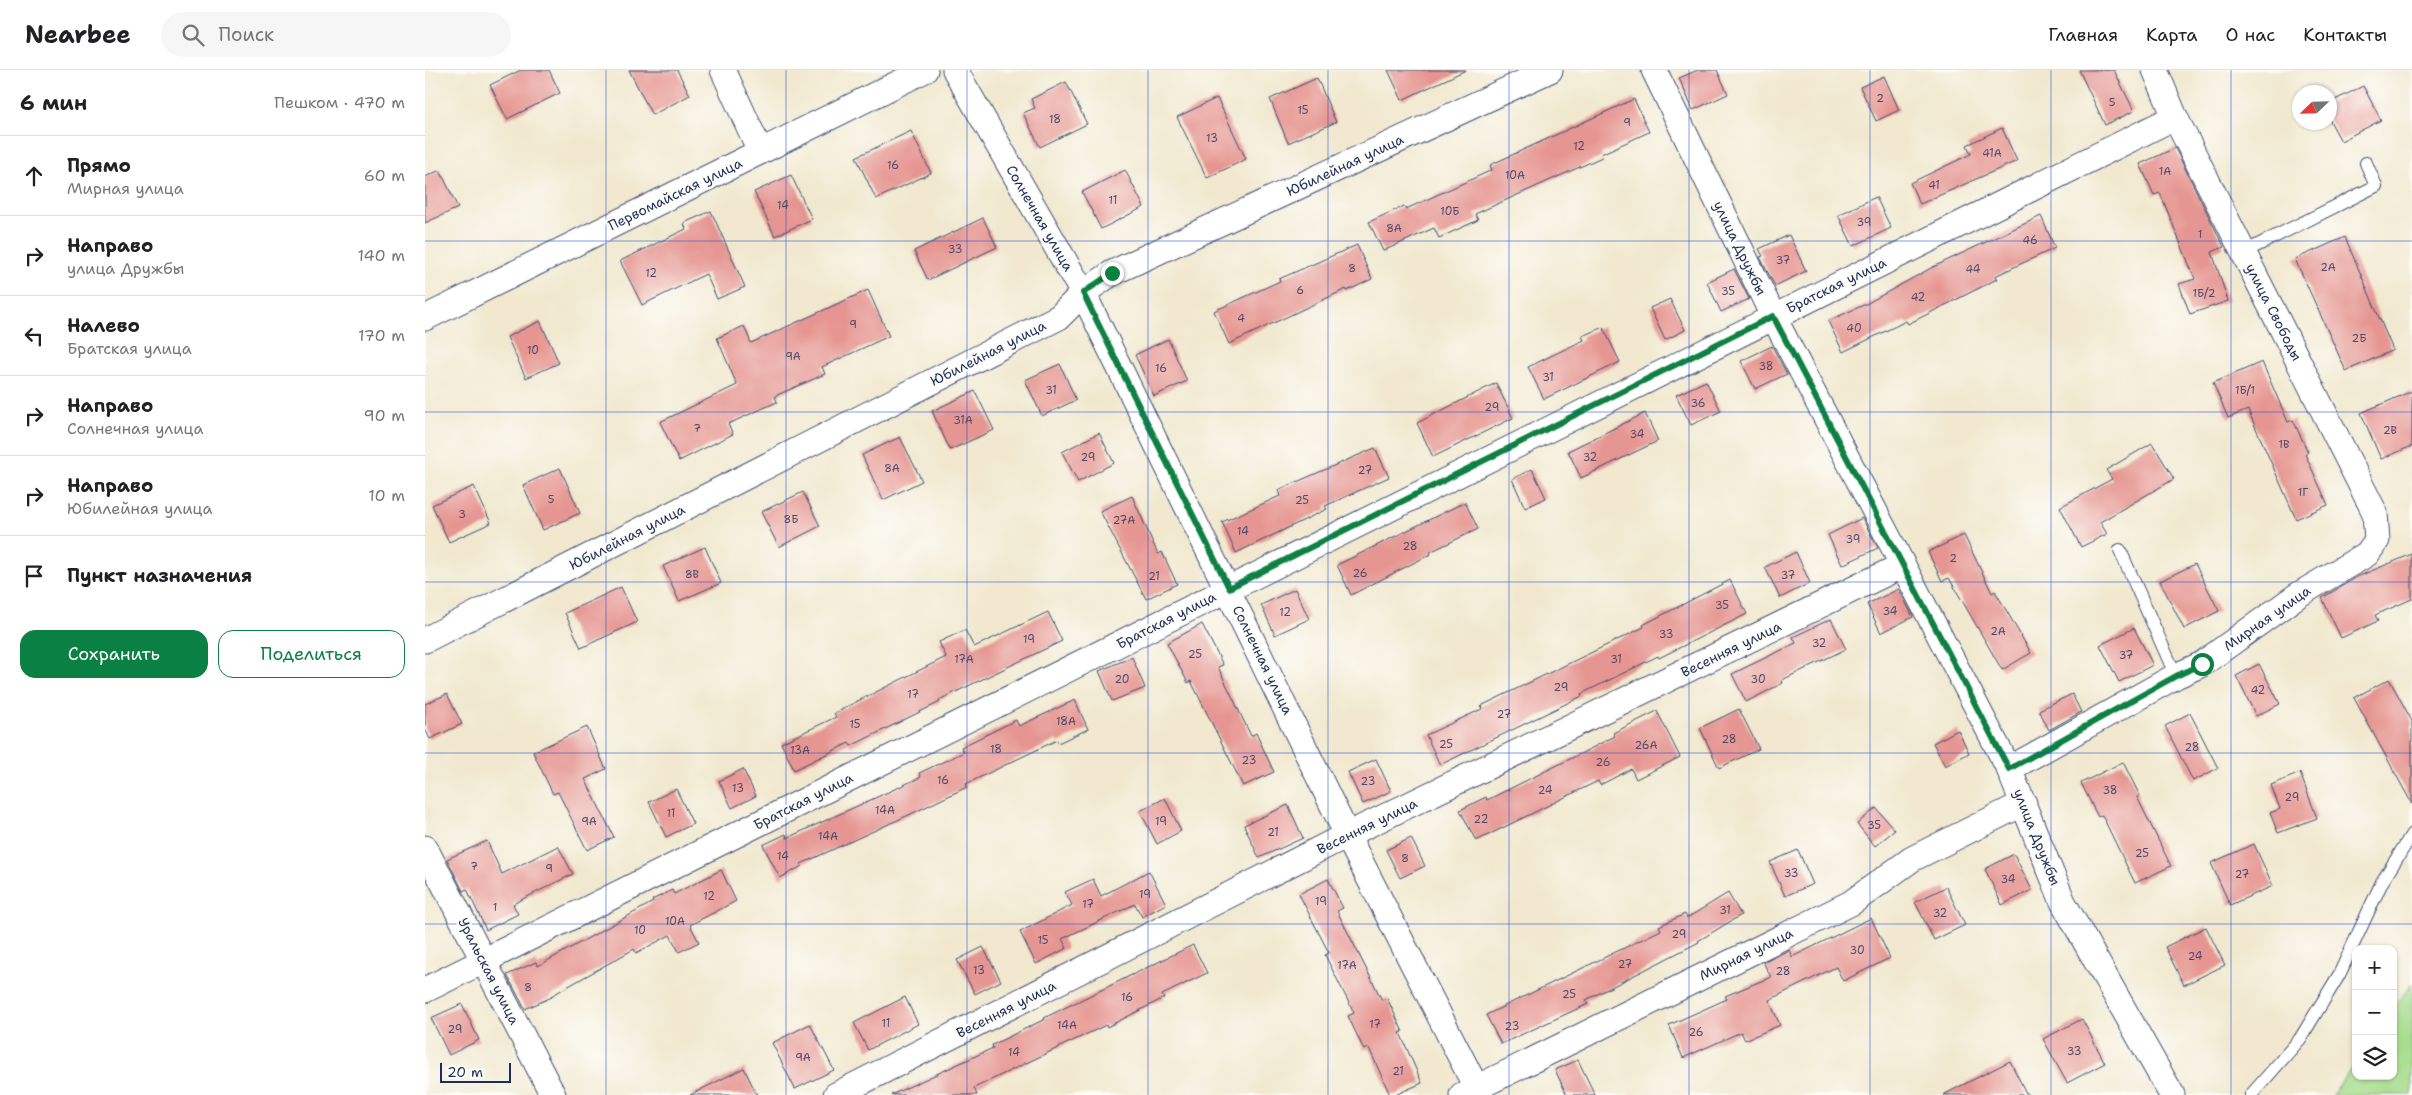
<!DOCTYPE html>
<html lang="ru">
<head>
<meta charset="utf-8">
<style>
	body { margin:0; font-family:"Shantell Sans",sans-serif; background:#f6f6f6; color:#202124 }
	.controls { position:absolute; right:15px; bottom:15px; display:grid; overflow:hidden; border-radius:10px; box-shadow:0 1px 4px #0004 }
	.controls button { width:45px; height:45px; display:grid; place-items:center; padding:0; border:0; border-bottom:1px solid #e0e0e0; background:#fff; color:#202124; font:25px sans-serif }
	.compass { position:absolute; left:1867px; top:15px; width:45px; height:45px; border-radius:50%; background:#fff; box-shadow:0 1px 4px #0004; rotate:247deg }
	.scale { position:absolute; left:15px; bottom:12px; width:71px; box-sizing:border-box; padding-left:5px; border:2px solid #1b2f5e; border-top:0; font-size:14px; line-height:18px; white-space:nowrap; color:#1b2f5e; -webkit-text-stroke:4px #fdfcf7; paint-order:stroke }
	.stop { position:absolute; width:15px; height:15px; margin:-11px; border:4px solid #0b8043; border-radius:50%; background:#fff }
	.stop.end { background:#0b8043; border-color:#fff; box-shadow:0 1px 5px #0008 }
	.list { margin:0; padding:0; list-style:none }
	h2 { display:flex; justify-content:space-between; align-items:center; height:65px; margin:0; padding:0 20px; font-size:21px }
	h2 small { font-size:16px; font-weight:400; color:#757577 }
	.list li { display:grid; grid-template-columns:32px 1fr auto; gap:15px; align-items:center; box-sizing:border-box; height:80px; padding:0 20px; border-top:1px solid #e0e0e0 }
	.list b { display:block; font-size:19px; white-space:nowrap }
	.list p { margin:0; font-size:16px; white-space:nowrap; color:#757577 }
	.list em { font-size:16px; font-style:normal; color:#757577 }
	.actions { display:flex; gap:10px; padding:15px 20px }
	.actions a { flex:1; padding:11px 0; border:1px solid #0b8043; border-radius:15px; text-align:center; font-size:18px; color:#0b8043 }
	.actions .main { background:#0b8043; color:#fff }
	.icon { flex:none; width:28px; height:28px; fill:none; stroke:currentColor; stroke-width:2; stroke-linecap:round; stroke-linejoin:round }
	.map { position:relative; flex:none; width:1987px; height:1025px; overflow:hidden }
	header { display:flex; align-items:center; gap:30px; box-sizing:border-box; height:70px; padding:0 25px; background:#fff; border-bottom:1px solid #e0e0e0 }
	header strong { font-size:24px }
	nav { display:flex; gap:28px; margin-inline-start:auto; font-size:18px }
	.search { width:350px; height:45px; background:#f6f6f6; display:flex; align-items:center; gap:12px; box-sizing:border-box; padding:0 18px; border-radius:28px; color:#757577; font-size:19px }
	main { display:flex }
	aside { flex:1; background:#fff }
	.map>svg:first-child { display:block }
	.green { fill:#a7dd8d; stroke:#618676 }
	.building { fill:#e69692 }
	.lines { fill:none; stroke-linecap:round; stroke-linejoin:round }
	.lane-casing { stroke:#3b4b6f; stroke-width:14 }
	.street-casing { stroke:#3b4b6f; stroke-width:27 }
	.lane { stroke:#fff; stroke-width:12 }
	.street { stroke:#fff; stroke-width:25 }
	.route { stroke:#0b8043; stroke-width:6 }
	.grid { fill:none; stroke:#1d4ed8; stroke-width:1; stroke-opacity:0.55 }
	.labels { text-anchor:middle; stroke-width:5; stroke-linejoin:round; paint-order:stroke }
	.number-label { font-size:11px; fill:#4e496b }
	.street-label { font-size:14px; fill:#1b2f5e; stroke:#fdfcf7 }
</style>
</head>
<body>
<header>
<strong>Nearbee</strong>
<div class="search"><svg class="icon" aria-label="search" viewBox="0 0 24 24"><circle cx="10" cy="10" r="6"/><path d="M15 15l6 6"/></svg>Поиск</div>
<nav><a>Главная</a><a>Карта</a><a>О нас</a><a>Контакты</a></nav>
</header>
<main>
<aside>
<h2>6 мин<small>Пешком · 470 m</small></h2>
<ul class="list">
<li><svg class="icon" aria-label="ahead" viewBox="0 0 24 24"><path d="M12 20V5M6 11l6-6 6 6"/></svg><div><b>Прямо</b><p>Мирная улица</p></div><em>60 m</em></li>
<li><svg class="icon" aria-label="right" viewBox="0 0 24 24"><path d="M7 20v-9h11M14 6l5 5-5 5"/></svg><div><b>Направо</b><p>улица Дружбы</p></div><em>140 m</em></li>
<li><svg class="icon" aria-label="left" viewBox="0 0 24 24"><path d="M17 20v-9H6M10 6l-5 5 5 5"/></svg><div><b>Налево</b><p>Братская улица</p></div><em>170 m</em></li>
<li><svg class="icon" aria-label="right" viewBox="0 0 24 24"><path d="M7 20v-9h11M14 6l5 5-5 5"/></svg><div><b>Направо</b><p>Солнечная улица</p></div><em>90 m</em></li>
<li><svg class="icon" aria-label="right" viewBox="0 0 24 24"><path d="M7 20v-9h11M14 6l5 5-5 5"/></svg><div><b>Направо</b><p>Юбилейная улица</p></div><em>10 m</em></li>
<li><svg class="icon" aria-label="arrive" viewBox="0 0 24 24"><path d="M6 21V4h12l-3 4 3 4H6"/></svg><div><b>Пункт назначения</b></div></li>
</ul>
<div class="actions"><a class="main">Сохранить</a><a>Поделиться</a></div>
</aside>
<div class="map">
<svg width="1987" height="1025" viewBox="0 0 1987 1025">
	<rect width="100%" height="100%" fill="#fdfcf7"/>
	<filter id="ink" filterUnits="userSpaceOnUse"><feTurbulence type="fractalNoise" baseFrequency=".02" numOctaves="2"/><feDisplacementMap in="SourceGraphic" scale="10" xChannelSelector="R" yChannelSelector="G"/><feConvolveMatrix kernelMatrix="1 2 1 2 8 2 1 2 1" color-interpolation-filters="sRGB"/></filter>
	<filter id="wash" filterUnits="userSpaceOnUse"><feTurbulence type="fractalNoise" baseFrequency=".0096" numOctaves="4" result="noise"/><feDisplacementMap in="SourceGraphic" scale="20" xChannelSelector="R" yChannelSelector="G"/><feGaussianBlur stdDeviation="1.12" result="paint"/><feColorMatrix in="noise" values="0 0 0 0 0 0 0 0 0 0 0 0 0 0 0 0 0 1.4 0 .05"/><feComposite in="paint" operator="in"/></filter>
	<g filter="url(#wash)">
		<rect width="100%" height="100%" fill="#f1e8cf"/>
		<path class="green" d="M1987,913V1025H1907L1931,992V1006H1968V939Z"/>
		<g id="blocks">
			<path class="building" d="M96,0H124L135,23L82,49L65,15Z
				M204,0H252L265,25L227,45Z
				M963,0H1041L977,30Z
				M1273,0H1292L1303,24L1268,40L1254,8Z
				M1654,0H1689L1709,41L1680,55Z
				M1459,6L1474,40L1451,51L1435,17Z
				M892,8L911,52L863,73L845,29Z
				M641,12L662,54L615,77L598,43L610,38L606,29Z
				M1938,16L1956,50L1916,71L1904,49V33Z
				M792,28L821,89L782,108L752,47Z
				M1209,29L1224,62L1176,84L1177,87L1050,144L1053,150L1014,168L1009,158L958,181L944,152L979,136L981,139L1067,100L1065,95Z
				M1577,58L1592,91L1495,134L1485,113L1546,84L1542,75Z
				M486,61L506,103L451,129L431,87Z
				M1750,78L1799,177L1787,182L1803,231L1765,244L1754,214L1770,209L1735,123L1729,125L1715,94Z
				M15,100L33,138L0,153V107Z
				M700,100L719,137L676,159L657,122Z
				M366,105L387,149L350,166L329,122Z
				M1451,127L1466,158L1428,176L1413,145Z
				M286,141L320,217L292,229L281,204L217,235L195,191L261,159L259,153Z
				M1616,146L1630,178L1570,206L1572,209L1483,254L1481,251L1418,282L1403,251L1441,234L1506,198Z
				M558,148L572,177L503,210L489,181Z
				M1364,165L1381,201L1350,216L1335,187L1338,186L1334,179Z
				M1920,167L1968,280L1921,301L1870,189Z
				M932,175L947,209L922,221L921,219L804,274L789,241L855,211L854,209Z
				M1309,199L1324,229L1296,242L1282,212Z
				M443,220L464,266L397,297L400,304L350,326L352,332L303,354L308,364L254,391L235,352L312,315L292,268L319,256L326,273Z
				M1245,229L1260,260L1240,270L1225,238Z
				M115,251L134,293L101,308L82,267Z
				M1178,257L1195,292L1119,329L1103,297L1159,270L1157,266Z
				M743,269L762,311L729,326L710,285Z
				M1347,276L1362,304L1330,319L1316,291Z
				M1837,292L1863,352L1868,350L1883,382L1880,384L1903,435L1871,449L1823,340L1803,348L1788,313Z
				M635,294L651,330L617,346L600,310Z
				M1281,311L1296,341L1266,355L1251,325Z
				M1071,313L1088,348L1008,387L992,353Z
				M550,321L569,360L525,380L507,341Z
				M1987,321V376L1956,389L1936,343Z
				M1220,343L1233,371L1156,408L1143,381Z
				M674,363L689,393L653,412L637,382Z
				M475,367L497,411L458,430L437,385Z
				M1727,373L1749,409L1675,452L1682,464L1656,477L1635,437L1687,409L1681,400Z
				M950,378L964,407L900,436L902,439L811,483L797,452L855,426L853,420Z
				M135,398L155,443L118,460L98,415Z
				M1107,399L1121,428L1100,438L1087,409Z
				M49,416L66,453L24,472L7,435Z
				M378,422L395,456L354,477L336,442Z
				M707,426L733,484L737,482L752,514L721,529L675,441Z
				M1040,432L1053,459L1005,482L1006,484L926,525L912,495Z
				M1437,448L1453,478L1417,495L1403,465Z
				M1539,465L1567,523L1570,521L1606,583L1577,600L1524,508L1517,511L1503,482Z
				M280,477L296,513L254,531L238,496Z
				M1371,482L1385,513L1355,528L1340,497Z
				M1987,484V529L1950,545L1953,551L1916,568L1897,528L1932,507Z
				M1770,494L1794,541L1759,559L1735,511Z
				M1305,510L1322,544L1234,588L1233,586L1156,624L1157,626L1015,695L1001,665L1057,639L1056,636L1219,557L1218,555Z
				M196,517L212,552L156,578L140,543Z
				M870,519L884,549L850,565L836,535Z
				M1474,519L1488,547L1456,563L1442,534Z
				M623,542L637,571L514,630L515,632L426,676L424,673L369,700L356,673L411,647L409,643L521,587L514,572L540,560L549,577Z
				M1406,549L1421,579L1357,610L1358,613L1321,632L1307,604L1371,573L1368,567Z
				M777,554L798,595L793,597L826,666L831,663L849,702L818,716L766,611L763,613L742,573Z
				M1709,558L1728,595L1694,612L1675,575Z
				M707,587L720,618L687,631L674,601Z
				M1834,594L1855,634L1831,646L1811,606Z
				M1964,609L1987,651V734L1929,628Z
				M22,624L37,654L5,669L0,659V634Z
				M1647,624L1656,642L1624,660L1614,640Z
				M650,630L663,659L633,673L632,670L541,714L542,717L486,744L376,794L377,796L355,808L338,775L361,764L362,768L496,707L494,703L539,682L536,677L591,650L594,656Z
				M1314,639L1334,679L1294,698L1275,658Z
				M1232,641L1255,687L1211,709L1206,699L1175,715L1173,711L1051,771L1035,740L1061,727L1062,730L1159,682L1190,666L1188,663Z
				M1765,643L1793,698L1768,711L1740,656Z
				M162,657L181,699L160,709L189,767L162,780L133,722L128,724L108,682Z
				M1533,660L1544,683L1520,696L1508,673Z
				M951,689L966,721L938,734L923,702Z
				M1698,692L1715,726L1712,727L1746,796L1710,813L1677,745L1673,747L1656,713Z
				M318,699L331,726L307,738L294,711Z
				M1875,703L1892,748L1853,763L1845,743L1855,739L1846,715Z
				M251,719L268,754L241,767L224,732Z
				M740,728L756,761L732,774L715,741Z
				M863,735L878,768L834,788L819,755Z
				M1451,738L1470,760L1450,776L1432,754Z
				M986,768L1000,796L975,808L961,780Z
				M62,771L77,804L133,776L148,804L88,834L93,844L61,860L42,819L38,821L22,789Z
				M1829,774L1848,816L1805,835L1786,793Z
				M1373,780L1388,814L1360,826L1345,792Z
				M1589,784L1607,820L1577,835L1560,799Z
				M296,800L311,831L265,855L274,872L254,882L245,865L211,883L209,879L126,926L127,927L100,939L82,905L111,892L113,896L228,832L227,830L247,820L249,824Z
				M724,801L741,834L717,847L710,834L637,869L642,878L611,894L595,862L647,835L640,822L668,809L676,826Z
				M903,809L918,838L912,841L957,930L962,928L978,962L975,963L997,1013L970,1025H965L944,978L939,980L923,946L929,943L900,885L904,883L874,824Z
				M1521,817L1540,855L1509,870L1490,832Z
				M1303,823L1316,845L1273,871L1274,872L1161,930L1163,934L1076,974L1061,945L1236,860L1234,856L1260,844L1262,848Z
				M1446,848L1465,888L1418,911L1411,897L1344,930L1355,955L1320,970L1316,962L1258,988L1244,955L1302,929L1300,926L1346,907L1338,892L1364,880L1367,887Z
				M1781,857L1800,895L1759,915L1740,877Z
				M768,875L782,903L737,925L739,928L682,957L681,955L549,1018L552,1025H466L568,978L567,975L620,949L619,948Z
				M558,877L576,911L550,924L532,890Z
				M480,927L493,954L443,980L429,953Z
				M37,934L54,970L24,985L6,948Z
				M1657,949L1680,993L1642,1013L1618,969Z
				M385,954L409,1000L370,1019L347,973Z
				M1153,990L1170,1025H1142L1130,1000Z
				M1585,991L1602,1025H1518Z
				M319,998L332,1025H265Z"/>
		</g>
	</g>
	<g filter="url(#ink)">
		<use href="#blocks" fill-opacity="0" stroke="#3b4b6f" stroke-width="1"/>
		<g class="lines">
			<g class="lane-casing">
				<path id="lane" d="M1819,182L1951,116L1941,93
					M1695,480L1751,606
					M1826,1025L1875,969L1914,905L1957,812L1987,764"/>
			</g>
			<g class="street-casing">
				<path id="street" d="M298,0L335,81
					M530,0L658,223L922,765L1055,1025
					M1229,0L1348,246L1584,699L1638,832L1747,1025
					M0,248L500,0
					M0,570L634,247L658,223L687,203L1125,0
					M1584,699L1751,606L1777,594L1873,525L1942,484L1952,470L1950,443L1750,47L1730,0
					M0,778L128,1025
					M0,920L1750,47
					M411,1025L922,765L1478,495
					M1037,1025L1426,833L1487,789L1599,733"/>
			</g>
			<use href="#lane" class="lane"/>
			<use href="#street" class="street"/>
		</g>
	</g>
	<g class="lines" filter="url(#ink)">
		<path class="route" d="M687,203L658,223L804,518L1348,246L1584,699L1751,606L1777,594"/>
	</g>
	<path class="grid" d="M181,0V1025M361,0V1025M542,0V1025M723,0V1025M903,0V1025M1084,0V1025M1264,0V1025M1445,0V1025M1626,0V1025M1806,0V1025M0,171H1987M0,342H1987M0,512H1987M0,683H1987M0,854H1987"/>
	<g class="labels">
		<g class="number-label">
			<text x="1455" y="32">2</text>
			<text x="1687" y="36">5</text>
			<text x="878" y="44">15</text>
			<text x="630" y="53">18</text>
			<text x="1202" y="56">9</text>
			<text x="787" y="72">13</text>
			<text x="1154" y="80">12</text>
			<text x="1567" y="87">41А</text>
			<text x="468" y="99">16</text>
			<text x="1740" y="105">1А</text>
			<text x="1090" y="109">10А</text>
			<text x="1509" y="119">41</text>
			<text x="688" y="134">11</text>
			<text x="358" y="139">14</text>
			<text x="1025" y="145">10Б</text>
			<text x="1439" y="156">39</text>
			<text x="969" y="162">8А</text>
			<text x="1775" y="168">1</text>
			<text x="1605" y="174">46</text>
			<text x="530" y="183">33</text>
			<text x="1358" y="194">37</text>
			<text x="1903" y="201">2А</text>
			<text x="927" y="202">8</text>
			<text x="1548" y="203">44</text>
			<text x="226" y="207">12</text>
			<text x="875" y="224">6</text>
			<text x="1303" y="225">35</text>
			<text x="1779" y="227">1Б/2</text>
			<text x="1493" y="231">42</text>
			<text x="816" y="252">4</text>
			<text x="428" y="258">9</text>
			<text x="1429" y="262">40</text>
			<text x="1934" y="272">2Б</text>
			<text x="108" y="284">10</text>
			<text x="368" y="290">9А</text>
			<text x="1341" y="300">38</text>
			<text x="736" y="302">16</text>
			<text x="1123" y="311">31</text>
			<text x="626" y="324">31</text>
			<text x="1820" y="324">1Б/1</text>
			<text x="1273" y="337">36</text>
			<text x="1067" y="341">29</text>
			<text x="538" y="354">31А</text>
			<text x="272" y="362">7</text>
			<text x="1965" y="364">2В</text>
			<text x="1212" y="368">34</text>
			<text x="1859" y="378">1В</text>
			<text x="663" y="391">29</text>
			<text x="1165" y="391">32</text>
			<text x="467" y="402">8А</text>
			<text x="940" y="404">27</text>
			<text x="1878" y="426">1Г</text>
			<text x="126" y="433">5</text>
			<text x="877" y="434">25</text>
			<text x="37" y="448">3</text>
			<text x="366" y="453">8Б</text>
			<text x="699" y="454">27А</text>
			<text x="818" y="465">14</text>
			<text x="1428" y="473">39</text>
			<text x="985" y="480">28</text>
			<text x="1528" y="492">2</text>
			<text x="935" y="507">26</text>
			<text x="267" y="508">8В</text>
			<text x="1363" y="509">37</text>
			<text x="729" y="510">21</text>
			<text x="1297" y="539">35</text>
			<text x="1465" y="545">34</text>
			<text x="860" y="546">12</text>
			<text x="1573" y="565">2А</text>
			<text x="1241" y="568">33</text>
			<text x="604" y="573">19</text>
			<text x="1394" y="577">32</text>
			<text x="770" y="588">25</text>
			<text x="1701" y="589">37</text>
			<text x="539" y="593">17А</text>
			<text x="1191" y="593">31</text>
			<text x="697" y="613">20</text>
			<text x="1333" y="613">30</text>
			<text x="1136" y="621">29</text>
			<text x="1833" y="624">42</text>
			<text x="488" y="628">17</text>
			<text x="1079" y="648">27</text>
			<text x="641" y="655">18А</text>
			<text x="430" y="658">15</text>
			<text x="1304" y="673">28</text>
			<text x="1021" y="678">25</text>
			<text x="1221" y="679">26А</text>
			<text x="1767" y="681">28</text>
			<text x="571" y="683">18</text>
			<text x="375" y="684">13А</text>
			<text x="824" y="694">23</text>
			<text x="1178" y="696">26</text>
			<text x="518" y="714">16</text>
			<text x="943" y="715">23</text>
			<text x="313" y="722">13</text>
			<text x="1120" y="724">24</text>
			<text x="1685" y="724">38</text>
			<text x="1867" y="731">29</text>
			<text x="460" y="744">14А</text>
			<text x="246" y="747">11</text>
			<text x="1056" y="753">22</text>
			<text x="164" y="755">9А</text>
			<text x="736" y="755">19</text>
			<text x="1449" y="759">35</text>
			<text x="848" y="766">21</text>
			<text x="403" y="770">14А</text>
			<text x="1717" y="787">25</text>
			<text x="358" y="790">14</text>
			<text x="980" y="792">8</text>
			<text x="49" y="800">7</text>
			<text x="124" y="802">9</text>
			<text x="1366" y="807">33</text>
			<text x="1817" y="808">27</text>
			<text x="1583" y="813">34</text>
			<text x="720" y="828">19</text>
			<text x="284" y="830">12</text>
			<text x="896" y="835">19</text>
			<text x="663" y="838">17</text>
			<text x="70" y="841">1</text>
			<text x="1300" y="844">31</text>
			<text x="1515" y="847">32</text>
			<text x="250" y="855">10А</text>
			<text x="215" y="864">10</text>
			<text x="1254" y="868">29</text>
			<text x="618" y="874">15</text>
			<text x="1432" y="884">30</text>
			<text x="1770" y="890">24</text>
			<text x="1200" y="898">27</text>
			<text x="922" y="899">17А</text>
			<text x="554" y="904">13</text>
			<text x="1358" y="905">28</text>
			<text x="103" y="921">8</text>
			<text x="1144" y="928">25</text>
			<text x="702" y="931">16</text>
			<text x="461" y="957">11</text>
			<text x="950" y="958">17</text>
			<text x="642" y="959">14А</text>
			<text x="1087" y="960">23</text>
			<text x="30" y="963">29</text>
			<text x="1271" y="966">26</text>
			<text x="1649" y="985">33</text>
			<text x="589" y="986">14</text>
			<text x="378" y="991">9А</text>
			<text x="973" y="1005">21</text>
		</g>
		<g class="street-label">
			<text transform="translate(920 95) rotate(-25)" y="5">Юбилейная улица</text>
			<text transform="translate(250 124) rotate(-26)" y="5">Первомайская улица</text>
			<text transform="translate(615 148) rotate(60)" y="5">Солнечная улица</text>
			<text transform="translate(1315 178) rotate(64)" y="5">улица Дружбы</text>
			<text transform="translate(1411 215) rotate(-26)" y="5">Братская улица</text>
			<text transform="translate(1849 242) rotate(63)" y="5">улица Свободы</text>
			<text transform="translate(563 283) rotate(-27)" y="5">Юбилейная улица</text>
			<text transform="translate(202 467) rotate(-27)" y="5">Юбилейная улица</text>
			<text transform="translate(1842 548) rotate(-35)" y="5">Мирная улица</text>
			<text transform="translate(741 550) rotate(-27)" y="5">Братская улица</text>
			<text transform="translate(1306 579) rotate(-26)" y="5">Весенняя улица</text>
			<text transform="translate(838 590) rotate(64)" y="5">Солнечная улица</text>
			<text transform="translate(378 731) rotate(-27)" y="5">Братская улица</text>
			<text transform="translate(942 756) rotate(-26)" y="5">Весенняя улица</text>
			<text transform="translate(1612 767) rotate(68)" y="5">улица Дружбы</text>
			<text transform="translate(1321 884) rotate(-26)" y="5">Мирная улица</text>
			<text transform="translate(64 901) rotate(63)" y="5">Уральская улица</text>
			<text transform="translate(581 939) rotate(-27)" y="5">Весенняя улица</text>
		</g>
	</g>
</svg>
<div class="controls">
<button>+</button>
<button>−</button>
<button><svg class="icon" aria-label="layers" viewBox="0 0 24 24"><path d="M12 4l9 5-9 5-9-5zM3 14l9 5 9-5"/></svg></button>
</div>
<svg class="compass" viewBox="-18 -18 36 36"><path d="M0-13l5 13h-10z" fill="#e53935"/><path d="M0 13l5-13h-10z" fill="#757577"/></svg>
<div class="scale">20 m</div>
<div class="stop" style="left:1777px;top:594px"></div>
<div class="stop end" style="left:687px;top:203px"></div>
</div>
</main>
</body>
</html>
